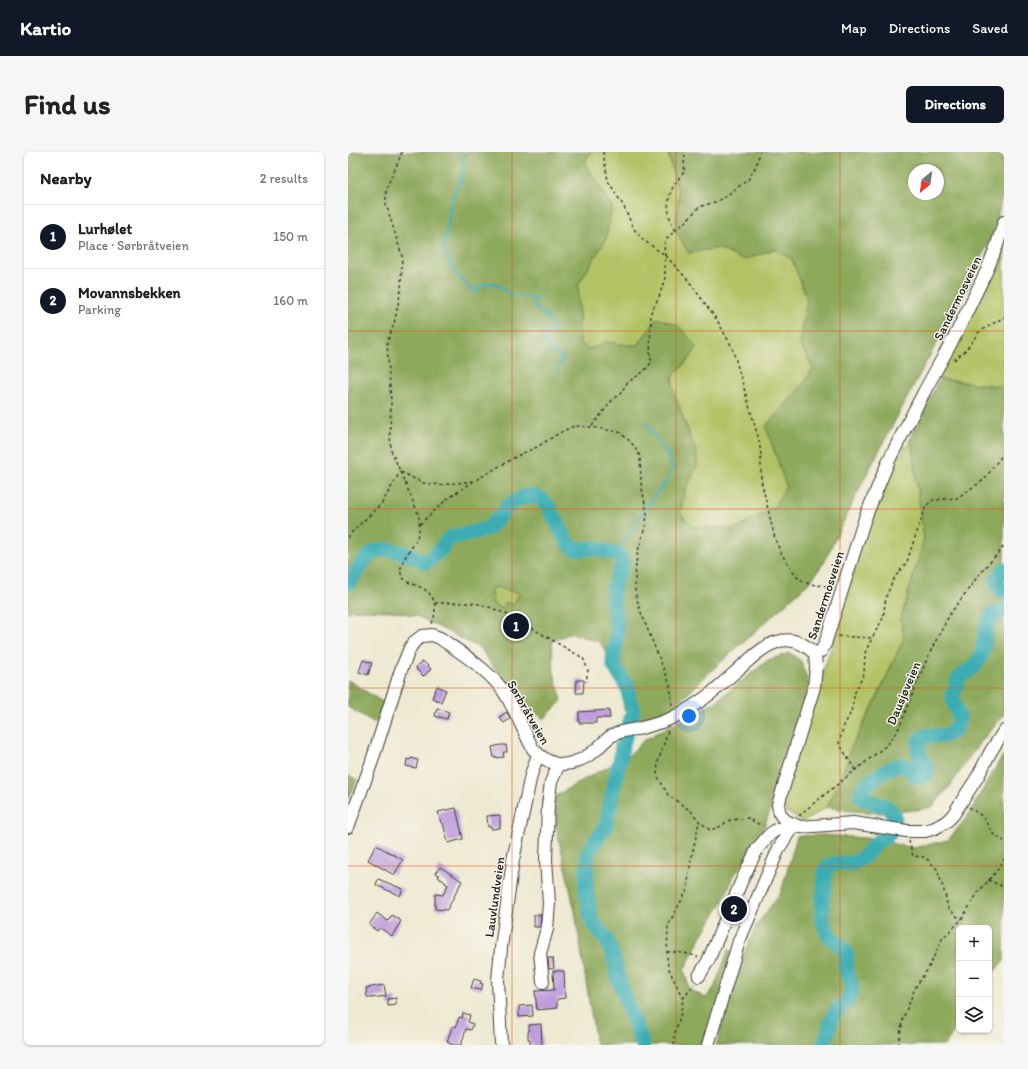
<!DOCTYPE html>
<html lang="en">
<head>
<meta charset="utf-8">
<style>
	body { margin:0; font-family:Itim,sans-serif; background:#f6f6f6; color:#202124 }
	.controls { position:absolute; right:12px; bottom:12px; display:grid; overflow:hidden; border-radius:6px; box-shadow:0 1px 3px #0004 }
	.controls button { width:36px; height:36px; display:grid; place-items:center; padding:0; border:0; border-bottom:1px solid #e0e0e0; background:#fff; color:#202124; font:20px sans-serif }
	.compass { position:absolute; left:560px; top:12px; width:36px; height:36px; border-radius:50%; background:#fff; box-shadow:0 1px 3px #0004; rotate:209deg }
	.you { position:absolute; left:341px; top:564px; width:14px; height:14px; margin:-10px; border:3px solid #fff; border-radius:50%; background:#1a73e8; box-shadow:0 0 0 6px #1a73e833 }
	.badge { display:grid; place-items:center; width:26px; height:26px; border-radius:50%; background:#111827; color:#fff; font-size:13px; font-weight:700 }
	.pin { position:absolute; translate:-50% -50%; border:2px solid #fff; box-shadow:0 1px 4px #0006 }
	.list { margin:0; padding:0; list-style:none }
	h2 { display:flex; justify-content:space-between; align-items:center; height:52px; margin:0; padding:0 16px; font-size:17px }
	h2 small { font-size:13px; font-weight:400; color:#757577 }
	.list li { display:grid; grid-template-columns:26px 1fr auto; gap:12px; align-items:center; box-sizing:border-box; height:64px; padding:0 16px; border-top:1px solid #e0e0e0 }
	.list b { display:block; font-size:15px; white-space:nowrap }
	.list p { margin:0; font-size:13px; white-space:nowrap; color:#757577 }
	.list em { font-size:13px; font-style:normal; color:#757577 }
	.icon { flex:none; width:22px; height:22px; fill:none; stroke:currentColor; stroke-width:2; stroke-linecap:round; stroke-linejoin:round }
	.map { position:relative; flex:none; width:656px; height:893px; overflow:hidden; border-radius:6px }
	header { display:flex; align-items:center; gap:24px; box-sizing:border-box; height:56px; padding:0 20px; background:#111827; color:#fff }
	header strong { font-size:19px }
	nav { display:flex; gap:22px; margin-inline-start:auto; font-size:14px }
	.intro { display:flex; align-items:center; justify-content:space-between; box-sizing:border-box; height:96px; padding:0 24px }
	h1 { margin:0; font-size:28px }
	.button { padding:10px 18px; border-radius:6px; background:#111827; color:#fff; font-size:14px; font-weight:700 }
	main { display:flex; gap:24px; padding:0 24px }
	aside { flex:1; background:#fff; border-radius:6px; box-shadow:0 1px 3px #0004 }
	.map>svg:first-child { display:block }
	.green { fill:#b2c366; stroke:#677041 }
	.forest { fill:#8da95b; stroke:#54623c; fill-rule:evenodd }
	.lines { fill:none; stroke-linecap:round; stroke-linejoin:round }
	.stream { stroke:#3badb3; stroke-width:2.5 }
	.river { stroke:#3badb3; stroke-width:15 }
	.building { fill:#be9ddd }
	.minor-casing { stroke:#3c3b37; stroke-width:14 }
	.path { stroke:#3c3b37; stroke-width:1.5; stroke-dasharray:3 3; stroke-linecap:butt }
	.minor { stroke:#fff; stroke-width:12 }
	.grid { fill:none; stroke:#de560d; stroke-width:1; stroke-opacity:0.55 }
	.labels { text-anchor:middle; stroke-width:3; stroke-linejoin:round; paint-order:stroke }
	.street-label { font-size:13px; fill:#1c1c1c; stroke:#f7f3e8 }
</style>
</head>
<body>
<header>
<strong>Kartio</strong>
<nav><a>Map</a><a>Directions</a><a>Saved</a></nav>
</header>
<div class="intro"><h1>Find us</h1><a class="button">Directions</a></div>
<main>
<aside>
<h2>Nearby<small>2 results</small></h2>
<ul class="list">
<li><span class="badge">1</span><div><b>Lurhølet</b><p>Place · Sørbråtveien</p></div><em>150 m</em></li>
<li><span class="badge">2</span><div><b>Movannsbekken</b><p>Parking</p></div><em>160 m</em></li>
</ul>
</aside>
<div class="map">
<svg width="656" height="893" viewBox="0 0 656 893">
	<rect width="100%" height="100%" fill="#f7f3e8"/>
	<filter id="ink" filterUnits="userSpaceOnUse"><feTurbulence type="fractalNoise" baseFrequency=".025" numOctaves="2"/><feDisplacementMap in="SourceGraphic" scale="8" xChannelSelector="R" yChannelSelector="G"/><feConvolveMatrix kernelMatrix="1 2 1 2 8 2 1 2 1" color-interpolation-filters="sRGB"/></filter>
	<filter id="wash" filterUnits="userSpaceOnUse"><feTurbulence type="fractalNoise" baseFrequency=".012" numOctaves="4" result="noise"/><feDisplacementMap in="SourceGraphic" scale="16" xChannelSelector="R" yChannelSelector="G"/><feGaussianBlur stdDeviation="0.9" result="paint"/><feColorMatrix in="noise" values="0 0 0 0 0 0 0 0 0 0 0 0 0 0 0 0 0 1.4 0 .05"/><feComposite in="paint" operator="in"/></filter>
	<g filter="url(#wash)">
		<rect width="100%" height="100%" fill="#eee9d1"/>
		<path class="green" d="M242,0H320L331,44L327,78L341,101L370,96L395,108L427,97L444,107L459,147L451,190L465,216L455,233L418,274L438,334L427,354L389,377L345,375L332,361L336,342L349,314V303L326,241L324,225L342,206L290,193H281L258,190L242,197L232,192L230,133L258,87L264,55L237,11Z
			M656,85V235L591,227L647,115Z
			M563,286L576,387L553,467L556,486L528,548L503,596L491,632L479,655L455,670L437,659L435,649L472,528L483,497L508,409L526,356L541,319Z
			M147,435L172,441L165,453L154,457L144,451L143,440Z"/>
		<path class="forest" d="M0,0H242L237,11L264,55L258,87L230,133L232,192L242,197L258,190L281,193H290L309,166L330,173L345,190L348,197L342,206L324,225L326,241L349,303V314L336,342L332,361L345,375L389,377L427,354L438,334L418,274L455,233L465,216L451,190L459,147L444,107L427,97L395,108L370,96L341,101L327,78L331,44L320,0H656V37L646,79L620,135L575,216L513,333L476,410L463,429L362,520L325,556L289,571L276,558L275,528L252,490L223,481L204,489L206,521L214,549L196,567L165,544L132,496L69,464L44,459L3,458L0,461ZM566,18H590V42H566ZM147,435L172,441L165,453L158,450L154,457L144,451L143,440Z
			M591,227L656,235V563L630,593L602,634L584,655L568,658L532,661L502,659L479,655L491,632L503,596L528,548L556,486L553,467L576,387L563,286Z
			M442,501L453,509L461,533L426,650L410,689L387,722L372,754L352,787L336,818L342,838L358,846L366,836L381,797L385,802L358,893H248L227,760L202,647L242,624L279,605L296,588L366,551L420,508Z
			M0,528L36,551L27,571L0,555Z
			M656,603V809L641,825V776H611V871L597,893H368L394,806L408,774L433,740L449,684L473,683L519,686L566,696L600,688L619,665L652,608Z
			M0,623L9,628L0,647Z"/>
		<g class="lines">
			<path class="stream" d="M115,0V12L113,28L104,47L100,73L95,98L109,122L126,141L136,132L146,131L166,144L187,145C185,161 189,155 197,163C200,166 202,171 205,175L204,178C200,181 197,182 197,188C198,198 209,201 216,207L210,215L209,222
				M272,405L277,387L307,343L318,330L325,317L320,303L298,271"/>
			<path class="river" d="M656,418C648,426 645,433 656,440
				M0,432C8,422 15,406 26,400C35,395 50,399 59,402C66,404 72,410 79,410L92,398L100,387L104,385L116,383L138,377L143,374L162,352L177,344H186L192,346L197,351L202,357L215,383L222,393L226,396L233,397L248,396L263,401L268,402L272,405L274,407L275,411L267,430L265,440V454L269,472V481L267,498L265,507L266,514L280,536L281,547L285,556L284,563L281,573L274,594L272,610L270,615L258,673L240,701L239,715L238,738L241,757L245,771L259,788L265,804L270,826L281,857L295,893
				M475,893L480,881L482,873L484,867L487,861L498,850L502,845L504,836L497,814L499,805L498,801L492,793L483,786L478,778L474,766V748L476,738L477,718C485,706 497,715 508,710C517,706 522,697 528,691C531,687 535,687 539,684C545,680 548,668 546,662L539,655L516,647L513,645C513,642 513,642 514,639C518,631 543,613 553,613C563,612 563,626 573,625C577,624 578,622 580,619C578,612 572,607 571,600C567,580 580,584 592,584C599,584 606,580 609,574C616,562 602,553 605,542C606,539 608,536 609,533C609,530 608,530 610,527C613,522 620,520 624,516C628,513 631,508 633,504C638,492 635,468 647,461C650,460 653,460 656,459"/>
		</g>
		<g id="blocks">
			<path class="building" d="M15,508L24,511L20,523L11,520Z
				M75,509L83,517L76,524L75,523V524L68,517L69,516L68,515Z
				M229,528H236L235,541H228Z
				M89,534L98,538L93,550L84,546Z
				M89,556L101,560L99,567L87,564Z
				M261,558L262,566H248V571H231V560Z
				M159,560L162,567L156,571L151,565Z
				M153,593H158L159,600H155L156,605L146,606L144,595Z
				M63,606L70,608L68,616L58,614L59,607L62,608Z
				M108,656L115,687L100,691L95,671H93L90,660Z
				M152,663V676L143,677V675H140L139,664Z
				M28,693L55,708L46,723L20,708Z
				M92,715L114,729L99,758L87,757V742L95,743L100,733L97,731V730L90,725L91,723L87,721Z
				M30,727L55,737L52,744L28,733Z
				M29,761L40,769L44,763L53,769L44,784L32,776L29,779L21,773Z
				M186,763H193L192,775H186Z
				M200,806H205L206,816L201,817Z
				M205,819H216L217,846L209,847V856L189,858L187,839L206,838Z
				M126,827L133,829L132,831L135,832L133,838L123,836Z
				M36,833L38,844L23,846V845H19L18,836Z
				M48,846V853L40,854V847Z
				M184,853L185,864L171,865V854Z
				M115,861L122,863L120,870L125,872L123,878L118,877L113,893H103V892L99,890L103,878L105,874L108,875L111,865L114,866Z
				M193,872L194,893H182V887H180V880L181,879V873Z"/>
		</g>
	</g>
	<g filter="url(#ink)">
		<use href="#blocks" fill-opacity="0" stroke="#3c3b37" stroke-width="1"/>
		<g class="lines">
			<g class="minor-casing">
				<path id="minor" d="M467,502L473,499L477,492L517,366L541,308L576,240L609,180L639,118L649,93L656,70
					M467,502L468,515L466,535L430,653L432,662L435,666L438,669L452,675L505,671L559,679H577L587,676L598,670L605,663L630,624L643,599L656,579
					M0,675L23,612L53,518L62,496L66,490L74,484L84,483L92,486C113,501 147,522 159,545C169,562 176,580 185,597C206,620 227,615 249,597C254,592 259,586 265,583C272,579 281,578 289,577C301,574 314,571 326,565C341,557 354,549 367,538C378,528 390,518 401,508C409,501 418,493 429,490C444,485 457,492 467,502
					M351,824L360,809L394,728L409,697L422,682L428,678L446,672
					M195,830L192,801L199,777L201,751L198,708L200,653L203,630L211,612
					M153,893L150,828L153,796L165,708L183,623L187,611L190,603
					M360,893L391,789L431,696L446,672"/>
			</g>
			<path class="path" d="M54,0L51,8L38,37V52L54,104L53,138L46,172L39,191L43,250L42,281L43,298L70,361C72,371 72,379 68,388C64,398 48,412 54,424C58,431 66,432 72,435C89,443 90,457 83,474
				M255,0L260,29L275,53L286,77L295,88L317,103L340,128L369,168L384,195L411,288L413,303V328L427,387L433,401L445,420L451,427L461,432L485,435
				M327,78C319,64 318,49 325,35C328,29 333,24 337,19L336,14L337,0
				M606,208L618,198L631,180L656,165
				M244,274L266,246L272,242L279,231L295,220L304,210L302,205L303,160L311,145L317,126V103L316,93L318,87L340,67L351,55L367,50L377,45L387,37L400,28L408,14L412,0
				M53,320L75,331L93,333L124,329
				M72,372L99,347L126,329L171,303L189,295L211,281L226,274L244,275L271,280L283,290L292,304L293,331L299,362L298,372L290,399L288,411L287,426V440L292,458L299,476L321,530L323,539L324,554
				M0,386L2,382L34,351L52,320
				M87,451H127L144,456L163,464L235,506L240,518L238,530
				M490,484L524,486L535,466L538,445L542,435L547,425L559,410L564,394L578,354L585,348L609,346L637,327L645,315L656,301
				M320,579L310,610L309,623L320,643L343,659L351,669L362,678L371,675L382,668L400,666L414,674
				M507,618L491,591L495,576L503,560L507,540L516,522L517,501L524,486
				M621,655L635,665L645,682L656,689
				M451,664L455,660L540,592L551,576L570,528L584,496L602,462L630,424L656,394
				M561,689L565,704L577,705L589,717L597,742L600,756L613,768
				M640,728L656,735
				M319,800C330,800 340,801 350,805
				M335,847L346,832
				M326,893V883L332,865L335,847L320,815L319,806L320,773L339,738L343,708L351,670
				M550,893L555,867L567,836L581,815L594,787L613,768L631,739L648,720L656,707"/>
			<use href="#minor" class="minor"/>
		</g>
	</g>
	<path class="grid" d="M164,0V893M328,0V893M492,0V893M0,179H656M0,357H656M0,536H656M0,714H656"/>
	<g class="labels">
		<g class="street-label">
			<text transform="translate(609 146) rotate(-64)" y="5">Sandermosveien</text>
			<text transform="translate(477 443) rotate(-72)" y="5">Sandermosveien</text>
			<text transform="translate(555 541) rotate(-67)" y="5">Dausjøveien</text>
			<text transform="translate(181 560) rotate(60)" y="5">Sørbråtveien</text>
			<text transform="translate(146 745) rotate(-82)" y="5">Lauvlundveien</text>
		</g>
	</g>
</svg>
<div class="controls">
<button>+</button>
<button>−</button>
<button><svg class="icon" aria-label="layers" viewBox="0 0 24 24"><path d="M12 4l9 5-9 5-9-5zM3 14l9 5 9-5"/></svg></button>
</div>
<svg class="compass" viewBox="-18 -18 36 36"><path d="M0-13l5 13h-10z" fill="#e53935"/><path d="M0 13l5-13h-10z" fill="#757577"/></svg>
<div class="you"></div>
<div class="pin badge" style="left:168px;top:474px">1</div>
<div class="pin badge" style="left:386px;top:757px">2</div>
</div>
</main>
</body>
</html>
